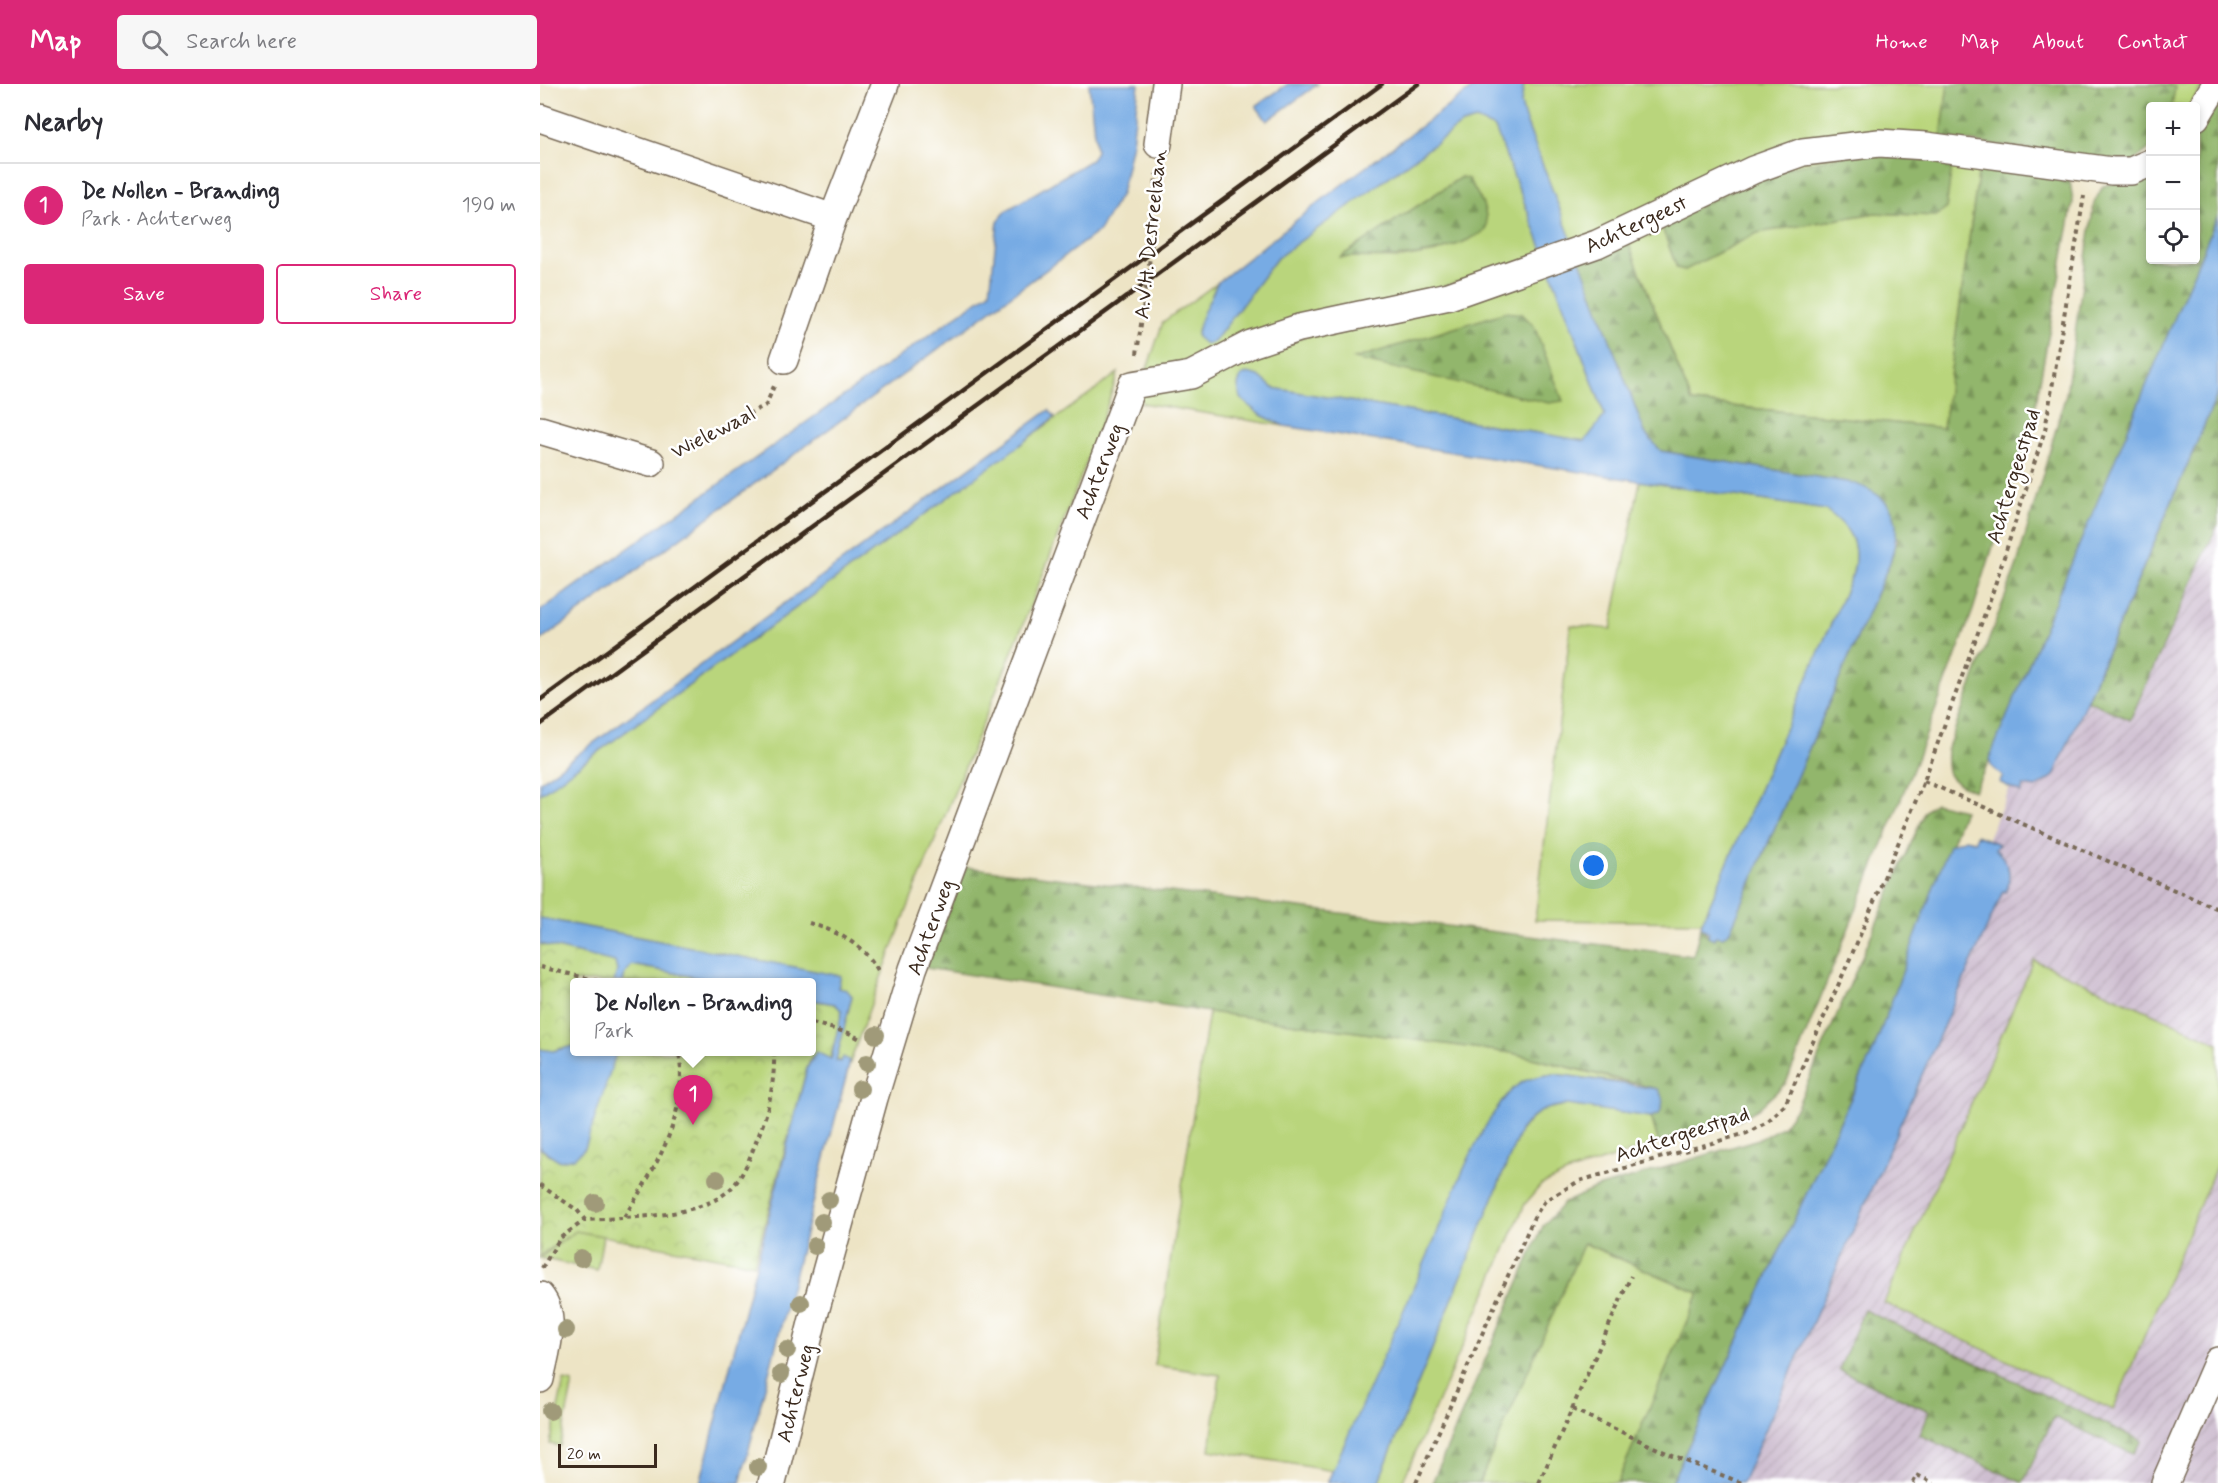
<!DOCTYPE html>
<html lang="en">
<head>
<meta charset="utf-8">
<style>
	body { margin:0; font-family:Mynerve,sans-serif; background:#f7f7f7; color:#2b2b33 }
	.controls { position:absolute; right:18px; top:18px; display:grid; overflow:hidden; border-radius:6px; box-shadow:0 3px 9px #0003 }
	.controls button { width:54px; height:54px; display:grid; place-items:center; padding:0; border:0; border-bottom:2px solid #e1e1e2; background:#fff; color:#2b2b33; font:30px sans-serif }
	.scale { position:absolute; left:18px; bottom:15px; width:99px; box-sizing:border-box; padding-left:6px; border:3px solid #3b2a1e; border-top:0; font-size:16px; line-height:21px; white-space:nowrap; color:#3b2a1e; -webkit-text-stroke:4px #fff; paint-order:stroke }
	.you { position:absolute; left:1054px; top:782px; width:21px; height:21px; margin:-15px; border:4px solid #fff; border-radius:50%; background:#1a73e8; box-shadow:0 0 0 9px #1a73e833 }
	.badge { display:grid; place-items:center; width:39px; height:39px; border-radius:50%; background:#db2777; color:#fff; font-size:20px; font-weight:700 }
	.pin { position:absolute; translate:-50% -50px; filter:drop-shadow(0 2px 3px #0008) }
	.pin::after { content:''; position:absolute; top:32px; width:21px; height:18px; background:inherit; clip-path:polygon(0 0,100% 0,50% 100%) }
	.popup { position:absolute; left:30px; top:894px; width:246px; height:78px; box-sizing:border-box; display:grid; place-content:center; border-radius:6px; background:#fff; filter:drop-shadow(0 2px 4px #0005); font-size:20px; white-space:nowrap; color:#7c7c81 }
	.popup b { font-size:22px; color:#2b2b33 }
	.popup::after { content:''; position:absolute; left:50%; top:100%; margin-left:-12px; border:12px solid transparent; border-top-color:#fff }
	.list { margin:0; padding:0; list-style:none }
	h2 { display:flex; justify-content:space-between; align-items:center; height:78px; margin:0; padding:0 24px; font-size:26px }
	h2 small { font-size:20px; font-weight:400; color:#7c7c81 }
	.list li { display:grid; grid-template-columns:39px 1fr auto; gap:18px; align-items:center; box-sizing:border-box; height:84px; padding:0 24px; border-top:2px solid #e1e1e2 }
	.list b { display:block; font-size:22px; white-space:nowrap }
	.list p { margin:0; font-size:20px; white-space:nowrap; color:#7c7c81 }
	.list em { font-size:20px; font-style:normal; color:#7c7c81 }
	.actions { display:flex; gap:12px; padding:18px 24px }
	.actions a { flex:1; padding:14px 0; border:2px solid #db2777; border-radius:6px; text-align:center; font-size:21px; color:#db2777 }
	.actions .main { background:#db2777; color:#fff }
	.icon { flex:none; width:33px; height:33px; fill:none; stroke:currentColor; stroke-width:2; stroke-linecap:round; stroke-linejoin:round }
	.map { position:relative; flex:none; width:1678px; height:1399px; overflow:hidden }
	header { display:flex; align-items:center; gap:36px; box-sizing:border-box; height:84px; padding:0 30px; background:#db2777; color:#fff }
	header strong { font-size:28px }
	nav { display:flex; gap:33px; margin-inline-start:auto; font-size:21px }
	.search { width:420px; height:54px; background:#f7f7f7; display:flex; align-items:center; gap:15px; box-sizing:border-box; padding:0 21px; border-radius:6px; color:#7c7c81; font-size:22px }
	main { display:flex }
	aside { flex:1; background:#fff }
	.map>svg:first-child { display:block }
	.industrial { fill:url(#industrial-furrows) }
	.green { fill:#b9d57c; stroke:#7a804d; stroke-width:1.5; fill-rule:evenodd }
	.forest { fill:url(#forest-firs); stroke:#667045; stroke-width:1.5 }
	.park { fill:url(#park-crowns); stroke:#7a804d; stroke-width:1.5 }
	.water { fill:#77abe4; stroke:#596a81; stroke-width:1.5 }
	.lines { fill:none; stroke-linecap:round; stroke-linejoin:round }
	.street-casing { stroke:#796b58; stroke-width:30 }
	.path { stroke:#796b58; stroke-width:4; stroke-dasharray:4.5 4.5; stroke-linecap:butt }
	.street { stroke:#fff; stroke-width:27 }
	.rail { stroke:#3b2a1e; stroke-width:4.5 }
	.tree { fill:#a09a79 }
	.labels { text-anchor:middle; stroke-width:5; stroke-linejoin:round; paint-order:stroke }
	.street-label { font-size:21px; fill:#3b2a1e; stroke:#fff }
</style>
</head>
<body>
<header>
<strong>Map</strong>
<div class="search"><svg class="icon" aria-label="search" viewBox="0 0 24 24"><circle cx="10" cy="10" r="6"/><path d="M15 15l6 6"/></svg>Search here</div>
<nav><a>Home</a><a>Map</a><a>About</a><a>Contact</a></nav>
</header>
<main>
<aside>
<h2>Nearby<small></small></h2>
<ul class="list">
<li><span class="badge">1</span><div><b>De Nollen - Branding</b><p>Park · Achterweg</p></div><em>190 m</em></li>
</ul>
<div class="actions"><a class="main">Save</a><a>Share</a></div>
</aside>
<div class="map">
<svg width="1678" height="1399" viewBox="0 0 1678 1399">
	<defs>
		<pattern id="industrial-furrows" width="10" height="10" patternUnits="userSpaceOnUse" patternTransform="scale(1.5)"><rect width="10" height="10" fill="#cebed0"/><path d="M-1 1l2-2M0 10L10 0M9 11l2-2" fill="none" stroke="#b2a3b2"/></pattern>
		<pattern id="forest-firs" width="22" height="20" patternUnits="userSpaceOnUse" patternTransform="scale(1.5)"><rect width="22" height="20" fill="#92b66c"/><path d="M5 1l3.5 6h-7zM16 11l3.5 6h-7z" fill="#789458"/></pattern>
		<pattern id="park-crowns" width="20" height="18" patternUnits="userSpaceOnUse" patternTransform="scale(1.5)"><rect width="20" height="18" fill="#b9d57c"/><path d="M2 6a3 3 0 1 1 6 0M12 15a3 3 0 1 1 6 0" fill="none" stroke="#a0b76b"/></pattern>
	</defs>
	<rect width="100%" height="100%" fill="#fff"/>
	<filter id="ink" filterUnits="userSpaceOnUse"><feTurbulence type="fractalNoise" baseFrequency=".0167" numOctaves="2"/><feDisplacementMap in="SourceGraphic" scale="12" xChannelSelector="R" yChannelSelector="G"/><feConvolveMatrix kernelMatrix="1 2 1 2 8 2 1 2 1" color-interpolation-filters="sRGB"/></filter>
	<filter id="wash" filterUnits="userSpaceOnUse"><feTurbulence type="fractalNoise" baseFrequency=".008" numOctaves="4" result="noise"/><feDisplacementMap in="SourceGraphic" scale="24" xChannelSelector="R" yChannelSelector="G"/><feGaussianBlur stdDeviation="1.35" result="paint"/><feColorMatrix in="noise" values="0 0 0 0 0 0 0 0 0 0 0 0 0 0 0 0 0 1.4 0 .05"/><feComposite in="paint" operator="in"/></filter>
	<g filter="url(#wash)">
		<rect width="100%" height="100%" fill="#ede4c5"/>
		<path class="industrial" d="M1678,234V1399H1164L1303,1081Z"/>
		<path class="green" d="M984,0H1408L1401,54L1033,160L984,32L981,19Z
			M1617,0H1663L1650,22H1632L1634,3Z
			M936,36L955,44L1005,171L676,273L606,288L623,238L677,199L657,246V253L674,258L737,174L922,40ZM921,93L897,168L862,174L801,173Z
			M1413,74L1440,76L1403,344L1152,318L1087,156L1121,141L1137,184L1145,186L1217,149L1335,129L1396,132Z
			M1010,185L1065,332L1045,357L733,304L719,292H701L698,301L700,314L719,330L744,342L602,319L600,311L715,266Z
			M578,289C560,347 537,402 515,459C448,634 370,805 309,982L308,976L296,977L312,912L298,904L300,892L0,834V710Z
			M1100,397L1286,426C1310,443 1320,459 1313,489L1162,838L995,836L1031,541L1071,545Z
			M1494,876L1678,959V1078L1573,1326L1344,1219Z
			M669,928L972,969L1093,1000L1015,990L1001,992L806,1357L793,1387L670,1366L680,1291L614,1281Z
			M1027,1021L1111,1033L1119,1059L1029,1088L1001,1101L985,1120L862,1399H838L980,1047L999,1026Z
			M36,1147L63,1152L57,1186L0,1174Z
			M1043,1159L1159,1209L1077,1399H939Z
			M24,1297L33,1299L20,1362L10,1360Z"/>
		<path class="forest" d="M1408,0H1617L1635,3L1632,22H1610V64L1593,78L1401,54Z
			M1678,19V131L1450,675L1434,707C1409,696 1405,693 1407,666L1476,484L1526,310L1554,119L1563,102L1610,91V176H1656V53Z
			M1322,68L1413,74L1406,125L1396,132L1335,129L1217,149L1145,186L1137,184L1121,141L1234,86Z
			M1440,76L1521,88L1530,97L1533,118L1493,335L1433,526L1377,675L1246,999L1218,1025L1198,1036L1119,1059L1111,1033L1119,1030L1118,1005L972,969L669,928L386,884L426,783L1153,872L1161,842L1168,852L1174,855L1175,852L1183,853L1190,847L1350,478L1358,455L1313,399L1121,367L1105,349L1039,174L1087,156L1152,318L1403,344Z
			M921,93L928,95C939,112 949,125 946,146C898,176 855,174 800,173Z
			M966,228L982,230L994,242L1023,317L1009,319L814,275Z
			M1678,309V440L1590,636L1547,616Z
			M1395,719L1424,726L1334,965L1131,1399H1077L1159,1209L1044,1159L939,1399H892L1003,1142L1024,1119L1054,1105L1222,1054L1243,1042L1257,1023L1385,727Z
			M1324,1226L1602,1357L1593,1370L1514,1333L1483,1399L1380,1351L1389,1327L1299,1286Z"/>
		<path class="park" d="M0,860L76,878L77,887L74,898H34V962L12,967L0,965Z
			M92,881L181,898H83L85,889Z
			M272,916L295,920L303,927L290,975L272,972L267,984L214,1180L36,1147L0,1172V1064L7,1070L45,1064L75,968H272Z"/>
		<path class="water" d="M549,0H599L592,59L581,110L559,147L0,557V527L450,208L458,137L467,126L551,76L556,67Z
			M748,0H778L727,37L716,22Z
			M938,0H984L981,19L984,32L1033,160L1005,171L955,44L936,36L922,40L737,174L674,258L665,260L657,253C657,235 671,216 677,199L792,108Z
			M1678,131V309L1514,692L1496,704L1483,702L1481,709L1459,698L1463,693L1451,682L1449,675Z
			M1039,174L1105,349L1121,367L1313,399C1356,414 1364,436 1350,478L1190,847L1183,853L1175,852L1174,855L1168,852L1169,849L1161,842L1162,838L1313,489C1320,459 1310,443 1286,426L744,342L719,330L700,314L698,301L701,292L708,289L719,292L733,304L1045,357L1065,331L1010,185Z
			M509,326L515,333L480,361L0,710V698Z
			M1436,751L1459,760L1455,765C1470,778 1472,791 1466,808L1463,807L1202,1399H1131L1334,965L1409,761L1425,755L1435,757Z
			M0,834L301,892L298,904L307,906L312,912L296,977L301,978L303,973L309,976V982L200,1399H160L267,984L276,968L291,975L302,927L295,920L272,916V898H181L92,881L85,889L83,898H74L77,887L75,878L0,860Z
			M34,962V968H75V973L45,1064L34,1074L20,1077L0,1064V965L13,967Z
			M1015,990L1118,1005C1124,1014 1124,1020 1119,1030L1111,1033L1027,1021C1005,1023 993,1029 980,1047L838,1399H787C822,1321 856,1244 890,1166C910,1119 937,1041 973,1005C984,994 1000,992 1015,990Z"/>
	</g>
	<g filter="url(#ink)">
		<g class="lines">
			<g class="street-casing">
				<path id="street" d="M1656,33L1676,0
					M0,34L293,134
					M618,60L626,0
					M244,276L293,134L345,0
					M0,346L111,379
					M0,1212C18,1234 5,1269 0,1295
					M232,1399L273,1235L334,1014L373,885L592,301L651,291L711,260L759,244L909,212L1057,160L1213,86L1263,68L1339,59L1386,62L1572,87H1591L1610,79
					M1625,1399L1678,1277"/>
			</g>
			<path class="path" d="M597,270L612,158L616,90
				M136,367L226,321L234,302
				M1384,697L1678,825
				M269,839C299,848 325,861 340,890
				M0,883L63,898
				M272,939L309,949L322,956
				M0,1101L37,1126L45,1136C86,1133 153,1135 187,1108C204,1094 210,1072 218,1053C229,1027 235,996 234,968
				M84,1133C117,1082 149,1030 139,968
				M2,1184L20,1154L45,1136
				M1032,1325L1133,1372L1202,1399
				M876,1399L994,1133L1005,1117L1039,1097L1207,1049L1227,1038L1245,1021L1316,861L1384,697L1452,510L1505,346L1544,112
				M999,1399L1091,1192
				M1373,1399L1377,1391L1394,1399"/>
			<use href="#street" class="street"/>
			<path class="rail" d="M0,616L842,0
				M0,641L878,0"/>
		</g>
		<g class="tree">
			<circle cx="336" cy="951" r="9"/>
			<circle cx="327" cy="979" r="9"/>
			<circle cx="320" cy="1005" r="9"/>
			<circle cx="177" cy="1095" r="9"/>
			<circle cx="289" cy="1116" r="9"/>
			<circle cx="55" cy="1119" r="9"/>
			<circle cx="282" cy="1138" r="9"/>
			<circle cx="275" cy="1162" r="9"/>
			<circle cx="41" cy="1174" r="9"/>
			<circle cx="261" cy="1219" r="9"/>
			<circle cx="26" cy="1246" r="9"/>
			<circle cx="247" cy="1266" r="9"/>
			<circle cx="241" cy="1290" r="9"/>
			<circle cx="10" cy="1327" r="9"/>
			<circle cx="218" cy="1383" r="9"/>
		</g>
	</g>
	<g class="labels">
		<g class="street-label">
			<text transform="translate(1096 140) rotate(-25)" y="7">Achtergeest</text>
			<text transform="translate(610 150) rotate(-84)" y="7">A.V.H. Destreelaan</text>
			<text transform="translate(173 348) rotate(-27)" y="7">Wielewaal</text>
			<text transform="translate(559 387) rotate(-69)" y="7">Achterweg</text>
			<text transform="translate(1473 392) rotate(-73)" y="7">Achtergeestpad</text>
			<text transform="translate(390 843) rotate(-70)" y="7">Achterweg</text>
			<text transform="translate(1142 1050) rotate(-18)" y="7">Achtergeestpad</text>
			<text transform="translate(255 1309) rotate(-76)" y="7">Achterweg</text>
		</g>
	</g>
</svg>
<div class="controls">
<button>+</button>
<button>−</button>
<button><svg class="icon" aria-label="locate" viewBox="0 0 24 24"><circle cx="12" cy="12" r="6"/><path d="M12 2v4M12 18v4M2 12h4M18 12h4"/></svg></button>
</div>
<div class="scale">20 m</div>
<div class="you"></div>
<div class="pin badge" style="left:153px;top:1041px">1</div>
<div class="popup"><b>De Nollen - Branding</b>Park</div>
</div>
</main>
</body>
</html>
